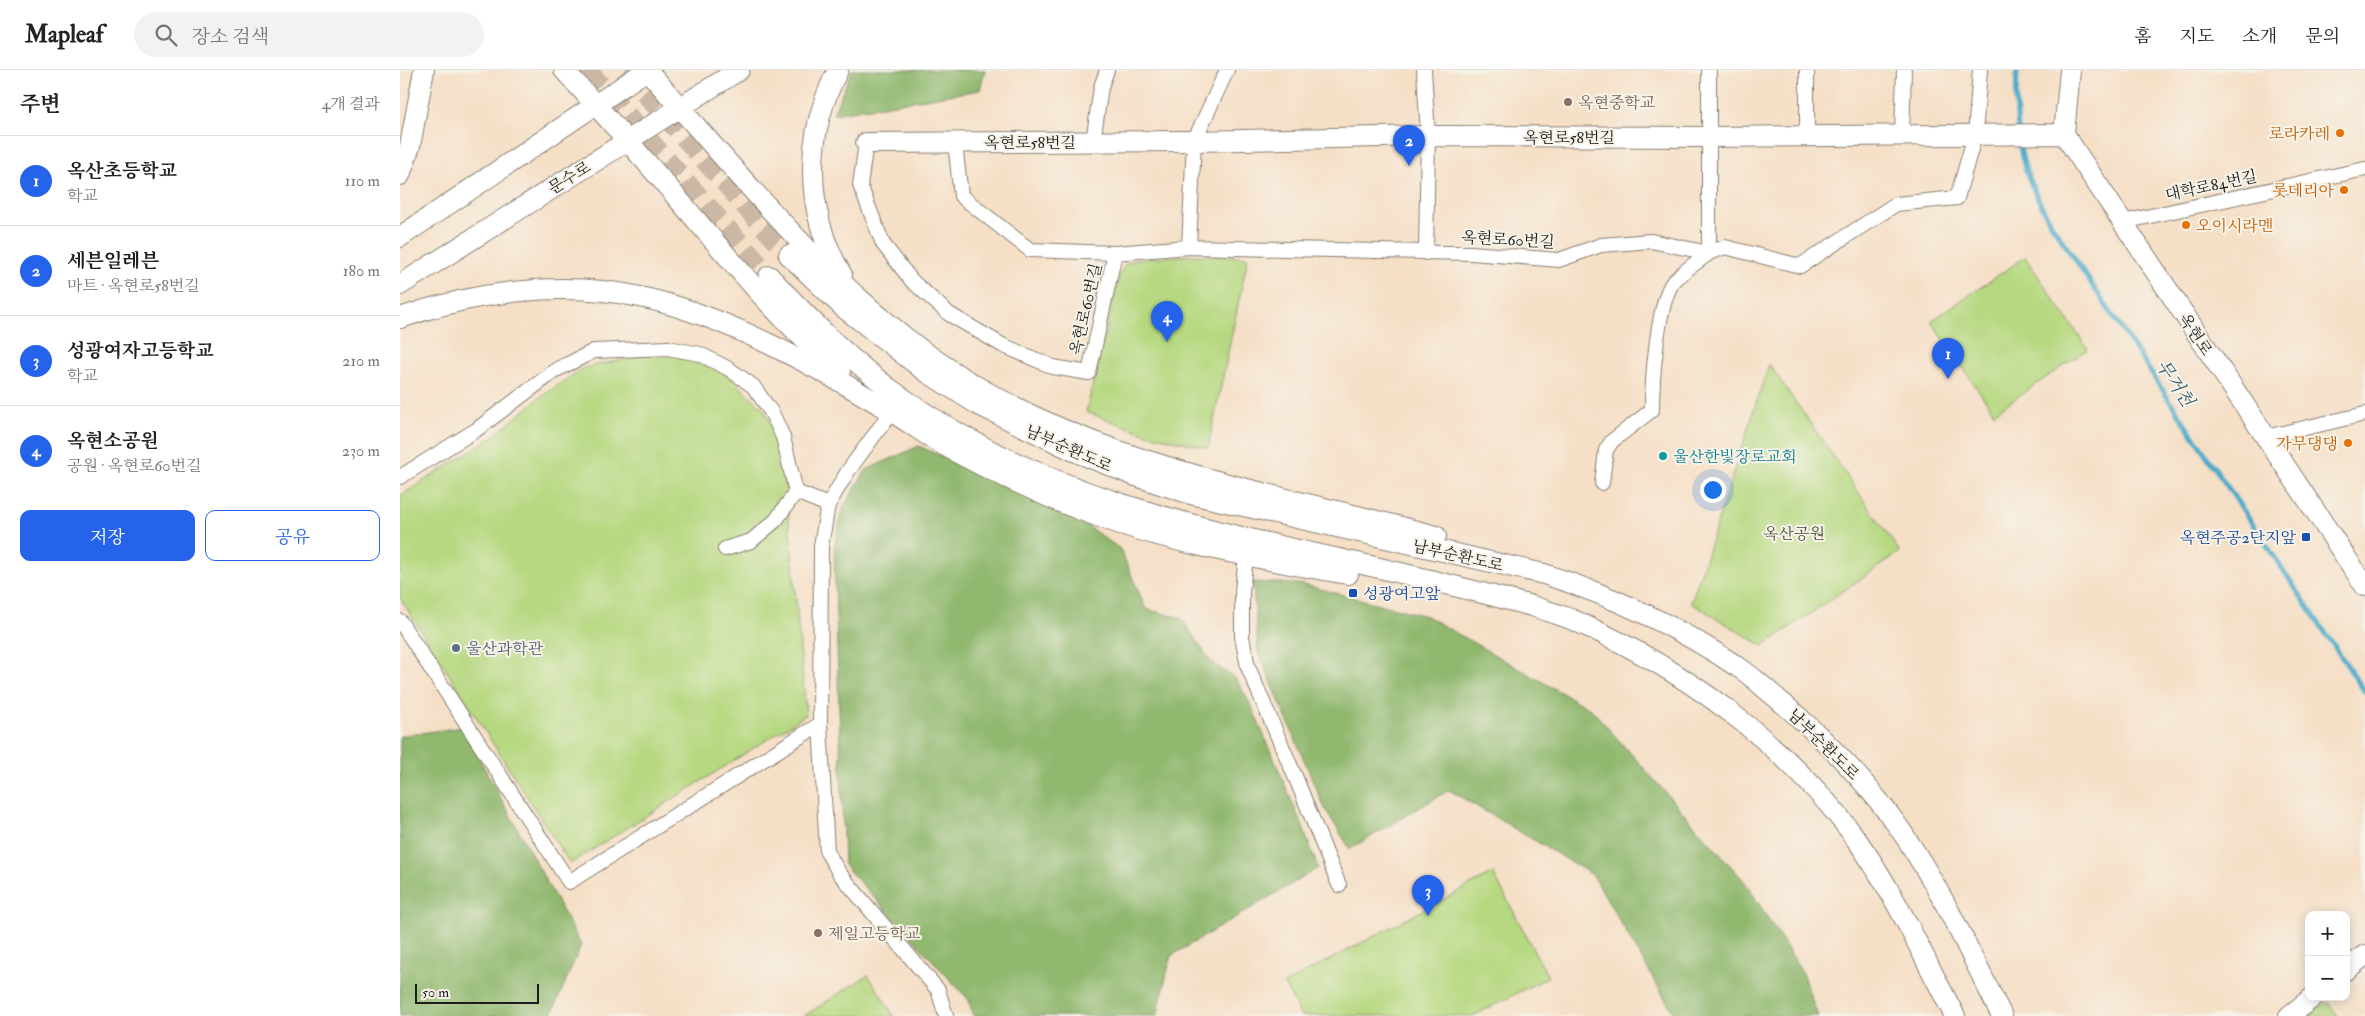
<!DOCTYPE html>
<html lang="ko">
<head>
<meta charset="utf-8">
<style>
	body { margin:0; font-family:"IM FELL Double Pica","Noto Serif KR",serif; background:#f2f2f2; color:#222 }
	.controls { position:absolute; right:15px; bottom:15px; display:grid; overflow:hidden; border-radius:10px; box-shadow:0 2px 12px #0003 }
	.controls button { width:45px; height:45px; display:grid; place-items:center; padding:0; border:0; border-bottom:1px solid #e0e0e0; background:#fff; color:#222; font:25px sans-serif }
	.scale { position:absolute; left:15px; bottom:12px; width:124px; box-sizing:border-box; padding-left:5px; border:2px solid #1c1c1c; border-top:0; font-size:14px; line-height:18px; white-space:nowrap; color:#1c1c1c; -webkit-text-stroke:4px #f7f3e8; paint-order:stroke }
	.you { position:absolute; left:1312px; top:419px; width:18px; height:18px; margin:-12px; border:4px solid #fff; border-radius:50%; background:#1a73e8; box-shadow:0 0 0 8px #1a73e833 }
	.badge { display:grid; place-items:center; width:32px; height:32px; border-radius:50%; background:#2563eb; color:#fff; font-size:16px; font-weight:700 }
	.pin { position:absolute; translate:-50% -41px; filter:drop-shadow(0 1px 2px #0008) }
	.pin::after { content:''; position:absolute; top:26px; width:18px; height:15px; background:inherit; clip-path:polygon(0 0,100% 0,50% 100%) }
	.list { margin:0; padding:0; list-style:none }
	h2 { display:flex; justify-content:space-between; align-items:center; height:65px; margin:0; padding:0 20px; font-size:21px }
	h2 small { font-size:16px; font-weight:400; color:#767676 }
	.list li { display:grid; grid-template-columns:32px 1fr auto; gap:15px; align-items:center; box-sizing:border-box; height:90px; padding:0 20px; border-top:1px solid #e0e0e0 }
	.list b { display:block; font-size:19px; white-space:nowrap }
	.list p { margin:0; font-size:16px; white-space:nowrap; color:#767676 }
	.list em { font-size:16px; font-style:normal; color:#767676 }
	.actions { display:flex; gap:10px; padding:15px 20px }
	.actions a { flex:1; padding:11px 0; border:1px solid #2563eb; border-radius:10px; text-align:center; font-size:18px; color:#2563eb }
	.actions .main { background:#2563eb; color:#fff }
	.icon { flex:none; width:28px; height:28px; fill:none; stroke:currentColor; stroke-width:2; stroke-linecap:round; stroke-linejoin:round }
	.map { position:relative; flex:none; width:1965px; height:946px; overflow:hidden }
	header { display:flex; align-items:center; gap:30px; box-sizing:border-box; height:70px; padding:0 25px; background:#fff; border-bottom:1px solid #e0e0e0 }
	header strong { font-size:24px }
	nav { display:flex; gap:28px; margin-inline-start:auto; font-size:18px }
	.search { width:350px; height:45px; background:#f2f2f2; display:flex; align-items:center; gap:12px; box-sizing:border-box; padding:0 18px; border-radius:28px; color:#767676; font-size:19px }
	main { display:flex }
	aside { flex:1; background:#fff }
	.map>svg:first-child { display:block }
	.green { fill:#b6d880; stroke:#697a4e }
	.forest { fill:#90b86e; stroke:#566a45 }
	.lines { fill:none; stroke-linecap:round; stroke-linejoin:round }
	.stream { stroke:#4cabcb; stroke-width:5 }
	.secondary-tunnel { stroke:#cab8a4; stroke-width:20; stroke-dasharray:20 10; stroke-linecap:butt }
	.minor-casing { stroke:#887e71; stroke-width:16 }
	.secondary-casing { stroke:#887e71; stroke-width:22 }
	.minor { stroke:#fff; stroke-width:14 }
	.secondary { stroke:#fff; stroke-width:20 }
	.education-dot { fill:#8d6e63; stroke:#f7f3e8; stroke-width:2 }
	.food-dot { fill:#e8710a; stroke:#f7f3e8; stroke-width:2 }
	.culture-dot { fill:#0f9aa8; stroke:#f7f3e8; stroke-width:2 }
	.transit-dot { fill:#1a4fb4; stroke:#f7f3e8; stroke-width:2 }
	.service-dot { fill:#5c6f8a; stroke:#f7f3e8; stroke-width:2 }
	.labels { text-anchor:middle; stroke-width:4; stroke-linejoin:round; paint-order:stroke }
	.education-label { font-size:16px; fill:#785e54; stroke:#f7f3e8; text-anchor:start }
	.food-label { font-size:16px; fill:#c56008; stroke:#f7f3e8; text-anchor:end }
	.street-label { font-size:16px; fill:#1c1c1c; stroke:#f7f3e8 }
	.culture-label { font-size:16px; fill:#0d838f; stroke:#f7f3e8; text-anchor:start }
	.park-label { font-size:16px; fill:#4a543a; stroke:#f7f3e8 }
	.transit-label { font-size:16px; fill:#164399; stroke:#f7f3e8; text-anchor:end }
	.service-label { font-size:16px; fill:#4e5e75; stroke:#f7f3e8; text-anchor:start }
	.water-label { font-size:18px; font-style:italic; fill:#325c6b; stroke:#f7f3e8 }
</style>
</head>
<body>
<header>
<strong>Mapleaf</strong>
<div class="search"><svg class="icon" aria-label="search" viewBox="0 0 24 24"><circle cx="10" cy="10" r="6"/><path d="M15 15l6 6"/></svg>장소 검색</div>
<nav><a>홈</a><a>지도</a><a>소개</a><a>문의</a></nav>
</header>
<main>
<aside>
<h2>주변<small>4개 결과</small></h2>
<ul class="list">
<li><span class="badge">1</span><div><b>옥산초등학교</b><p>학교</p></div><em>110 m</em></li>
<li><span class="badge">2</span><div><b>세븐일레븐</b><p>마트 · 옥현로58번길</p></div><em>180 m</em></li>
<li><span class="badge">3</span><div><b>성광여자고등학교</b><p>학교</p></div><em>210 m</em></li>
<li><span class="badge">4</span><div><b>옥현소공원</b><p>공원 · 옥현로60번길</p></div><em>230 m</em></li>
</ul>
<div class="actions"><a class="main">저장</a><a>공유</a></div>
</aside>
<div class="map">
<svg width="1965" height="946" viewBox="0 0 1965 946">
	<rect width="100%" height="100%" fill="#f7f3e8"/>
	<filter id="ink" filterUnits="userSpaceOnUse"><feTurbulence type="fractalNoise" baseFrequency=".02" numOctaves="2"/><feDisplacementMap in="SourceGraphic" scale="10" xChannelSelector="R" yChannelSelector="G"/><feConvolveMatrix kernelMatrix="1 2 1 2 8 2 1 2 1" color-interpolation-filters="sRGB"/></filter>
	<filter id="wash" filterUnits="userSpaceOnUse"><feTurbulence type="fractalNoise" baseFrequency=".0096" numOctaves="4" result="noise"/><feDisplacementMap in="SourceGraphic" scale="20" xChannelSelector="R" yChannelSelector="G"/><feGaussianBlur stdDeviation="1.12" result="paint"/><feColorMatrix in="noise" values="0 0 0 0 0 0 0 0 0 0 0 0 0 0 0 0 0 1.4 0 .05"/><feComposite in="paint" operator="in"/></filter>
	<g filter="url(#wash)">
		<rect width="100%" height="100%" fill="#f5dfc6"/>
		<path class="green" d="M793,185L848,187L808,378L747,364L686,342L720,203L725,194L736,189Z
			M1625,187L1688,279L1594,343L1531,251Z
			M245,285L286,287L320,298L363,338L380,371L389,450L406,645L170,794L0,528V426L91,368L138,329L183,298Z
			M1369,294L1500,482L1363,576L1291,533Z
			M1093,803L1148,907L1073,946H901L884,914Z
			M468,905L494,946H404Z
			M1928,932L1938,946H1907Z"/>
		<path class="forest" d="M452,0H585L580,20L433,44Z
			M519,376L686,455L720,479L746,539L781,548L811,592L836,609L851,635L902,755L918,798L771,886L757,946H573L569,930L444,795L434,479L442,440L466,400Z
			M853,512L900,514L1026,546L1192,640L1345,812L1401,900L1418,946H1275L1193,805L1049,720L950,779L924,737L858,581Z
			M62,657L181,875L151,946H0V666Z"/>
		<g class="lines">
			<path class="stream" d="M1617,0L1616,32L1618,59
				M1619,68C1621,98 1636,125 1650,152L1965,622"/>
		</g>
	</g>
	<g filter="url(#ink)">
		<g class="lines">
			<path class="secondary-tunnel" d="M187,0L369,206
				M224,0L389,185"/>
			<g class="minor-casing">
				<path id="minor" d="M1024,0L1028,66L1026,183
					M1309,0V183
					M1502,65L1504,0
					M1407,66V0
					M693,72L701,17L707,0
					M466,73L460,115L483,174L512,211L549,244L602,275L653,297L689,303L715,183
					M555,73L561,126L630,180L715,183L789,177L1071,183L1159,190L1201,175L1251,171L1309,183L1325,177L1400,196L1496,134L1557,128L1575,65L1580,0
					M1723,152L1965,99
					M789,177L794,71L827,0
					M492,341L448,401L428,435L421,476L420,654L427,782L440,804L538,920L546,946
					M1866,367L1965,344
					M0,407L76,360L156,300L194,281L268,278L300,284L329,299L353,316L372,343L383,367L396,422L376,450L351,471L325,479
					M1202,413L1206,380L1212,371L1252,340C1252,310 1257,241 1271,215C1277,205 1299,191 1309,183
					M396,422L428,435
					M846,486L842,521V567L848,597L897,711L939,815
					M0,551L169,812L420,654"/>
			</g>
			<g class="secondary-casing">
				<path id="secondary" d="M164,0C205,45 245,90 285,137C335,195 381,252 440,302
					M247,0C336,101 424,211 534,289C683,394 864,420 1036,466
					M438,0C404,65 404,141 442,205
					M1670,0L1664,64L1965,516
					M466,73L794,71L1028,66L1309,67L1664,64
					M0,105L10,76L24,0
					M0,167L247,0
					M389,185L443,237L525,301L577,334L674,381L733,405L791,424L1144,504C1213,526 1277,556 1338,597C1351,605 1362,616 1373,625C1427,670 1478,722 1515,782C1548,834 1574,891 1602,946
					M369,206C411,251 453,294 504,329C642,426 801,459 962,494C1019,507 1076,521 1132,536C1149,542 1166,546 1182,554C1284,600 1383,672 1451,762C1493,818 1522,885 1555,946
					M0,215L339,0
					M0,248C75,222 162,210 240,227C323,244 417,297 489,340C509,352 528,367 549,378C581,396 615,412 649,427C744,469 847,487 948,504
					M1946,900L1965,885
					M1889,946L1913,927"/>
			</g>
			<use href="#minor" class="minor"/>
			<use href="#secondary" class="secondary"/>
		</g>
	</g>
	<g class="education-dot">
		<circle cx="1168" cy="32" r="5"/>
		<circle cx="418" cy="863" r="5"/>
	</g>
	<g class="food-dot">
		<circle cx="1940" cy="63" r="5"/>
		<circle cx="1944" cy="120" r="5"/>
		<circle cx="1786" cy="155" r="5"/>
		<circle cx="1948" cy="373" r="5"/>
	</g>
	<circle class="culture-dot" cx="1263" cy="386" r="5"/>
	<g class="transit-dot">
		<rect x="1901" y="462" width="10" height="10" rx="2.5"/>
		<rect x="948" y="518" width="10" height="10" rx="2.5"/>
	</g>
	<circle class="service-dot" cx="56" cy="578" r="5"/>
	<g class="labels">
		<g class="education-label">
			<text x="1178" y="38">옥현중학교</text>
			<text x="428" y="869">제일고등학교</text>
		</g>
		<g class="food-label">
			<text x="1930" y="69">로라카레</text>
			<text x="1934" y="126">롯데리아</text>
			<text x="1796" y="161" text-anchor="start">오이시라멘</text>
			<text x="1938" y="379">가무댕댕</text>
		</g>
		<g class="street-label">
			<text x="1169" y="73">옥현로58번길</text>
			<text x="630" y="78">옥현로58번길</text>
			<text transform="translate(169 107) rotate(-32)" y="6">문수로</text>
			<text transform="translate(1811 115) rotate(-12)" y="6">대학로84번길</text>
			<text transform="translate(1108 169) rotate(3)" y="6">옥현로60번길</text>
			<text transform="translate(685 239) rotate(-77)" y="6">옥현로60번길</text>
			<text transform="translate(1796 264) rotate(57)" y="6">옥현로</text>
			<text transform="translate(669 378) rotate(24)" y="6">남부순환도로</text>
			<text transform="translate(1058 485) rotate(13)" y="6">남부순환도로</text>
			<text transform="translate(1424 674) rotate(45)" y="6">남부순환도로</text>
		</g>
		<g class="culture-label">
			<text x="1273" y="392">울산한빛장로교회</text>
		</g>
		<g class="park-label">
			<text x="1394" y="469">옥산공원</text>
		</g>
		<g class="transit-label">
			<text x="1896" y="473">옥현주공2단지앞</text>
			<text x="963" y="529" text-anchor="start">성광여고앞</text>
		</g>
		<g class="service-label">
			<text x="66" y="584">울산과학관</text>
		</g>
		<g class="water-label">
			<text transform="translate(1775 313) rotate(56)" y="6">무거천</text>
		</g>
	</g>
</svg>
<div class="controls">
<button>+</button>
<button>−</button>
</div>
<div class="scale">50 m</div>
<div class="you"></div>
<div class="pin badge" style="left:1548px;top:309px">1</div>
<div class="pin badge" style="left:1009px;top:96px">2</div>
<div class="pin badge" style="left:1028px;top:846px">3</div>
<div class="pin badge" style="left:767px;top:272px">4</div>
</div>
</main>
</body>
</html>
